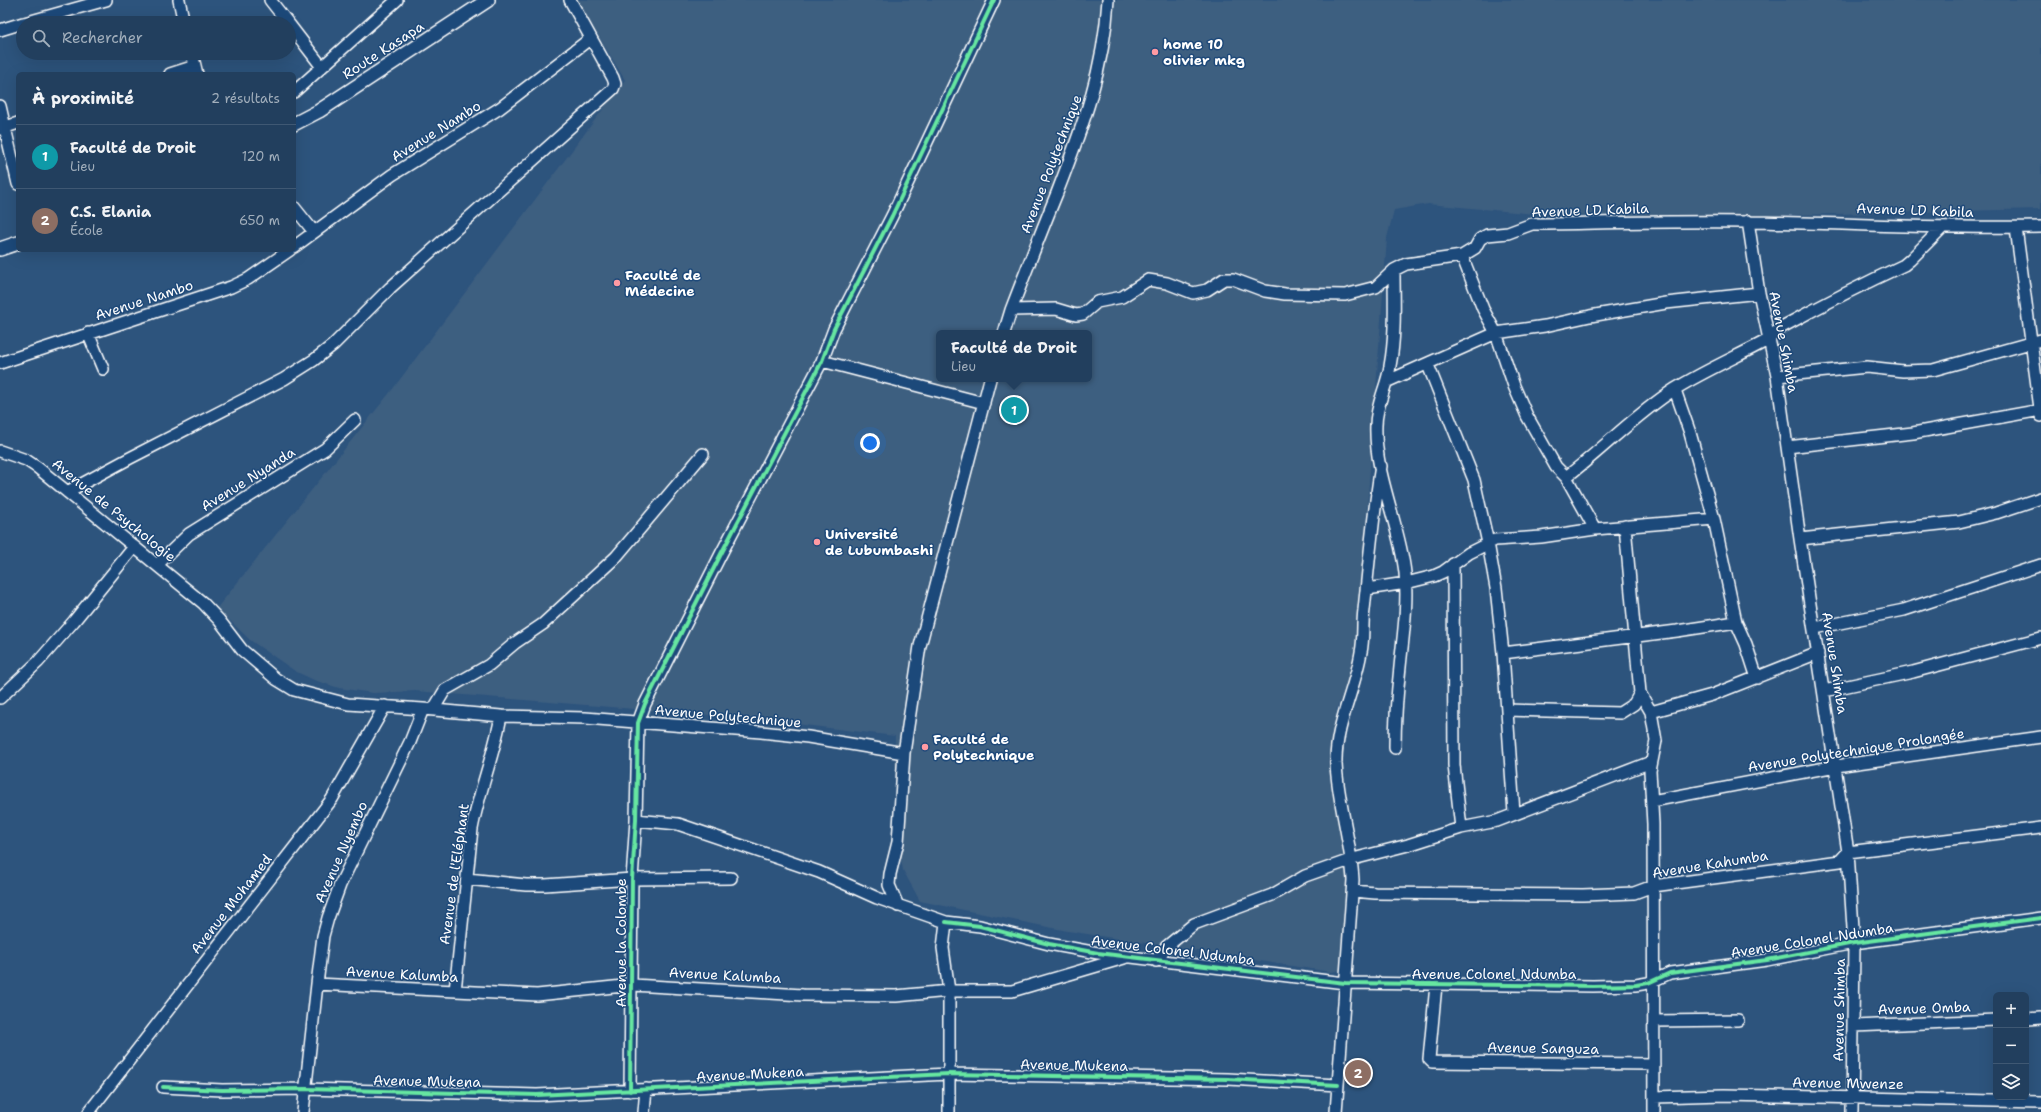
<!DOCTYPE html>
<html lang="fr">
<head>
<meta charset="utf-8">
<style>
	body { margin:0; font-family:"Shantell Sans",sans-serif; background:#2e4a67; color:#f1f3f6 }
	.controls { position:absolute; right:12px; bottom:12px; display:grid; overflow:hidden; border-radius:6px; box-shadow:0 4px 16px #0002 }
	.controls button { width:36px; height:36px; display:grid; place-items:center; padding:0; border:0; border-bottom:1px solid #3f5873; background:#223f5e; color:#f1f3f6; font:20px sans-serif }
	.you { position:absolute; left:870px; top:443px; width:14px; height:14px; margin:-10px; border:3px solid #fff; border-radius:50%; background:#1a73e8; box-shadow:0 0 0 6px #1a73e833 }
	.badge { display:grid; place-items:center; width:26px; height:26px; border-radius:50%; background:#8bbbb9; color:#fff; font-size:13px; font-weight:700 }
	.pin { position:absolute; translate:-50% -50%; border:2px solid #fff; box-shadow:0 1px 4px #0006 }
	.popup { position:absolute; left:936px; top:330px; width:156px; height:52px; box-sizing:border-box; display:grid; place-content:center; border-radius:6px; background:#223f5e; filter:drop-shadow(0 1px 3px #0005); font-size:13px; white-space:nowrap; color:#a2afbc }
	.popup b { font-size:15px; color:#f1f3f6 }
	.popup::after { content:''; position:absolute; left:50%; top:100%; margin-left:-8px; border:8px solid transparent; border-top-color:#223f5e }
	.list { margin:0; padding:0; list-style:none }
	h2 { display:flex; justify-content:space-between; align-items:center; height:52px; margin:0; padding:0 16px; font-size:17px }
	h2 small { font-size:13px; font-weight:400; color:#a2afbc }
	.list li { display:grid; grid-template-columns:26px 1fr auto; gap:12px; align-items:center; box-sizing:border-box; height:64px; padding:0 16px; border-top:1px solid #3f5873 }
	.list b { display:block; font-size:15px; white-space:nowrap }
	.list p { margin:0; font-size:13px; white-space:nowrap; color:#a2afbc }
	.list em { font-size:13px; font-style:normal; color:#a2afbc }
	.icon { flex:none; width:22px; height:22px; fill:none; stroke:currentColor; stroke-width:2; stroke-linecap:round; stroke-linejoin:round }
	.map { position:relative; flex:none; width:2041px; height:1112px; overflow:hidden }
	.search { position:absolute; background:#223f5e; box-shadow:0 4px 16px #0002; left:16px; top:16px; width:280px; height:44px; display:flex; align-items:center; gap:10px; box-sizing:border-box; padding:0 14px; border-radius:22px; color:#a2afbc; font-size:15px }
	.panel { position:absolute; background:#223f5e; box-shadow:0 4px 16px #0002; left:16px; top:72px; width:280px; height:180px; border-radius:6px }
	.map>svg:first-child { display:block }
	.built { fill:#3e5f80; fill-rule:evenodd }
	.lines { fill:none; stroke-linecap:round; stroke-linejoin:round }
	.minor-casing { stroke:#fff; stroke-width:14 }
	.major-casing { stroke:#fff; stroke-width:16 }
	.minor { stroke:#1f4a7a; stroke-width:11 }
	.major { stroke:#1f4a7a; stroke-width:13 }
	.cycleway-casing { stroke:#1f4a7a; stroke-width:6 }
	.cycleway { stroke:#66e7a1; stroke-width:4 }
	.poi-dot { fill:#ff9aa2; stroke:#1f4a7a; stroke-width:1.5 }
	.labels { text-anchor:middle; stroke-width:3; stroke-linejoin:round; paint-order:stroke }
	.poi-label { font-size:14px; font-weight:bold; fill:#fff; stroke:#1f4a7a; text-anchor:start }
	.street-label { font-size:14px; fill:#fff; stroke:#1f4a7a }
</style>
</head>
<body>
<div class="map">
<svg width="2041" height="1112" viewBox="0 0 2041 1112">
	<rect width="100%" height="100%" fill="#2d547d"/>
	<filter id="ink" filterUnits="userSpaceOnUse"><feTurbulence type="fractalNoise" baseFrequency=".025" numOctaves="2"/><feDisplacementMap in="SourceGraphic" scale="8" xChannelSelector="R" yChannelSelector="G"/><feConvolveMatrix kernelMatrix="1 2 1 2 8 2 1 2 1" color-interpolation-filters="sRGB"/></filter>
	<g filter="url(#ink)">
		<path class="built" d="M577,0H2041V209L1751,216L1547,215L1428,204L1394,210L1387,238L1356,659L1350,678L1337,708L1330,755L1331,785L1347,872L1341,970L1331,972L1068,931L920,901L903,870L895,827V736L746,718L415,691L373,693L339,688L314,680L295,671L250,640L217,608L392,390L625,80ZM939,333H1089V379H939Z"/>
		<g class="lines">
			<g class="minor-casing">
				<path id="minor" d="M179,0L184,23
					M270,0L288,23
					M24,23L106,0
					M289,24L322,67
					M0,30L23,23
					M192,53L197,74
					M170,74L195,66
					M294,92L397,0
					M0,106L18,184
					M0,129L18,123
					M294,207L314,232
					M1748,221L1759,293L1777,376L1800,539L1848,852L1854,943L1852,1112
					M2016,228L2041,416
					M294,247L392,175L500,108L591,38
					M1462,256L1483,309L1496,333L1514,386L1527,416L1556,467L1566,477L1595,529
					M1394,270C1394,302 1396,334 1390,366C1387,387 1376,404 1376,425C1374,474 1400,525 1405,573C1408,605 1403,636 1400,667C1397,694 1395,721 1395,748
					M1011,310L1056,309L1076,315L1083,314L1097,302L1122,297L1148,280L1167,283L1193,293L1207,290L1224,279H1233L1265,291L1285,294L1345,295L1376,287L1394,270L1406,264L1462,256L1475,248L1480,239L1487,235L1508,233L1532,224C1604,223 1677,221 1750,222C1847,223 1944,229 2041,227
					M88,333L103,369
					M1004,333L1011,310C1026,271 1041,232 1057,193C1082,128 1104,71 1108,0
					M822,361L984,403
					M0,363L231,287L248,279L290,250
					M1428,365L1474,480L1488,543L1496,588L1503,653L1514,813
					M1777,376L1867,367L1903,371L1933,370L2041,340
					M1388,381L1496,333L1545,326L1590,316L1666,303L1759,293
					M1675,390L1690,433L1714,519
					M1787,447L1913,433L2041,410
					M0,451L26,460L38,468L203,603L219,620L242,650L276,679L294,690L348,704L423,709L501,716L585,718L761,732L808,737L904,753
					M1566,477C1603,449 1636,414 1675,389C1704,371 1736,357 1766,341C1772,337 1776,331 1782,327C1822,305 1863,284 1904,265L1910,260L1942,228
					M67,492L130,458L284,379L314,360L333,345L390,288L613,89L615,84L613,78L570,0
					M1625,526L1640,693L1651,712
					M1800,539L1959,522L1996,513L2041,498
					M1453,564L1454,765L1461,828
					M157,565L189,534L325,449L355,420
					M1367,589L1406,583L1434,576L1443,572L1469,553L1495,540L1541,537L1595,529L1714,519L1736,622L1746,644L1757,678
					M1815,628L1904,610L2041,565
					M1503,653L1677,631L1736,622
					M1824,691L1913,672L2041,638
					M0,698L38,662L74,621L134,547
					M433,710L445,690L489,665L515,643L543,624L616,557L703,454
					M1507,710L1620,713L1634,704L1640,693
					M1652,801L1836,766L2041,737
					M636,820L678,824L819,872L877,898L946,922L943,948L949,991V1112
					M467,879L526,885H545L632,879L731,878
					M1353,891L1375,893L1583,895L1634,893L1653,886L1840,861L1848,852L2041,828
					M898,906L889,885L890,874L898,842L904,753L920,646L990,379
					M946,922L980,926L1049,944L1098,953L1345,983L1593,986L1636,985L1648,983L1670,973L1767,960L1854,943L2041,918
					M1156,961L1166,947L1194,924L1272,895L1305,876L1353,859L1408,845L1461,828L1497,821L1651,762
					M317,984L537,995L633,985L803,995L896,996L949,991H1012L1124,958
					M1436,985L1429,1059L1432,1062L1654,1064
					M455,991L472,829C479,791 494,755 501,716
					M2026,1019L2041,1018
					M1654,1021L1738,1020
					M1854,1026L1996,1020
					M163,1087L222,1090L306,1089L537,1095L948,1074L1228,1079L1338,1085
					M630,1091L632,879L636,820L638,723L645,704L721,554L822,361L834,329L892,216L994,0
					M1654,1097L1724,1095L2041,1102
					M89,1112L332,799L385,706
					M303,1112L317,984L323,936L328,918L340,885L410,742L423,709
					M644,1112L646,1089
					M1336,1112L1353,880C1351,841 1338,803 1336,764C1335,725 1355,690 1361,652C1364,639 1362,624 1364,610C1369,562 1373,514 1381,466
					M1654,1112L1653,824L1650,771L1656,741L1651,712L1712,695L1818,653"/>
			</g>
			<g class="major-casing">
				<path id="major" d="M294,124L319,111L488,0
					M0,249L18,243"/>
			</g>
			<use href="#minor" class="minor"/>
			<use href="#major" class="major"/>
			<g class="cycleway-casing">
				<path id="cycleway" d="M946,922L980,926L1049,944L1098,953L1345,983L1593,986L1636,985L1648,983L1670,973L1767,960L1854,943L2041,918
					M163,1087L222,1090L306,1089L537,1095L948,1074L1228,1079L1338,1085
					M630,1091L632,879L636,820L638,723L645,704L721,554L822,361L834,329L892,216L994,0"/>
			</g>
			<use href="#cycleway" class="cycleway"/>
		</g>
	</g>
	<g class="poi-dot">
		<circle cx="1155" cy="52" r="4"/>
		<circle cx="617" cy="283" r="4"/>
		<circle cx="817" cy="542" r="4"/>
		<circle cx="925" cy="747" r="4"/>
	</g>
	<g class="labels">
		<g class="poi-label">
			<text x="1163" y="49">home 10<tspan x="1163" dy="16">olivier mkg</tspan></text>
			<text x="625" y="280">Faculté de<tspan x="625" dy="16">Médecine</tspan></text>
			<text x="825" y="539">Université<tspan x="825" dy="16">de Lubumbashi</tspan></text>
			<text x="933" y="744">Faculté de<tspan x="933" dy="16">Polytechnique</tspan></text>
		</g>
		<g class="street-label">
			<text transform="translate(383 50) rotate(-33)" y="5">Route Kasapa</text>
			<text transform="translate(436 131) rotate(-32)" y="5">Avenue Nambo</text>
			<text transform="translate(1051 164) rotate(-69)" y="5">Avenue Polytechnique</text>
			<text transform="translate(1590 210) rotate(-2)" y="5">Avenue LD Kabila</text>
			<text transform="translate(1915 210) rotate(2)" y="5">Avenue LD Kabila</text>
			<text transform="translate(144 300) rotate(-18)" y="5">Avenue Nambo</text>
			<text transform="translate(1784 342) rotate(79)" y="5">Avenue Shimba</text>
			<text transform="translate(248 479) rotate(-32)" y="5">Avenue Nyanda</text>
			<text transform="translate(114 510) rotate(39)" y="5">Avenue de Psychologie</text>
			<text transform="translate(1835 663) rotate(81)" y="5">Avenue Shimba</text>
			<text transform="translate(728 716) rotate(5)" y="5">Avenue Polytechnique</text>
			<text transform="translate(1856 750) rotate(-9)" y="5">Avenue Polytechnique Prolongée</text>
			<text transform="translate(341 852) rotate(-66)" y="5">Avenue Nyembo</text>
			<text transform="translate(1710 864) rotate(-9)" y="5">Avenue Kahumba</text>
			<text transform="translate(454 874) rotate(-82)" y="5">Avenue de l'Eléphant</text>
			<text transform="translate(231 904) rotate(-52)" y="5">Avenue Mohamed</text>
			<text transform="translate(1812 940) rotate(-9)" y="5">Avenue Colonel Ndumba</text>
			<text transform="translate(621 943) rotate(-90)" y="5">Avenue la Colombe</text>
			<text transform="translate(1173 950) rotate(7)" y="5">Avenue Colonel Ndumba</text>
			<text transform="translate(402 974) rotate(3)" y="5">Avenue Kalumba</text>
			<text x="1494" y="979">Avenue Colonel Ndumba</text>
			<text transform="translate(725 975) rotate(3)" y="5">Avenue Kalumba</text>
			<text transform="translate(1924 1008) rotate(-2)" y="5">Avenue Omba</text>
			<text transform="translate(1839 1010) rotate(-89)" y="5">Avenue Shimba</text>
			<text transform="translate(1543 1048) rotate(1)" y="5">Avenue Sanguza</text>
			<text transform="translate(1074 1065) rotate(1)" y="5">Avenue Mukena</text>
			<text transform="translate(750 1074) rotate(-3)" y="5">Avenue Mukena</text>
			<text transform="translate(427 1081) rotate(1)" y="5">Avenue Mukena</text>
			<text transform="translate(1848 1083) rotate(1)" y="5">Avenue Mwenze</text>
		</g>
	</g>
</svg>
<div class="controls">
<button>+</button>
<button>−</button>
<button><svg class="icon" aria-label="layers" viewBox="0 0 24 24"><path d="M12 4l9 5-9 5-9-5zM3 14l9 5 9-5"/></svg></button>
</div>
<div class="you"></div>
<div class="pin badge" style="left:1014px;top:410px;background:#0f9aa8">1</div>
<div class="popup"><b>Faculté de Droit</b>Lieu</div>
<div class="pin badge" style="left:1358px;top:1073px;background:#8d6e63">2</div>
<div class="search"><svg class="icon" aria-label="search" viewBox="0 0 24 24"><circle cx="10" cy="10" r="6"/><path d="M15 15l6 6"/></svg>Rechercher</div>
<section class="panel">
<h2>À proximité<small>2 résultats</small></h2>
<ul class="list">
<li><span class="badge" style="background:#0f9aa8">1</span><div><b>Faculté de Droit</b><p>Lieu</p></div><em>120 m</em></li>
<li><span class="badge" style="background:#8d6e63">2</span><div><b>C.S. Elania</b><p>École</p></div><em>650 m</em></li>
</ul>
</section>
</div>
</body>
</html>
